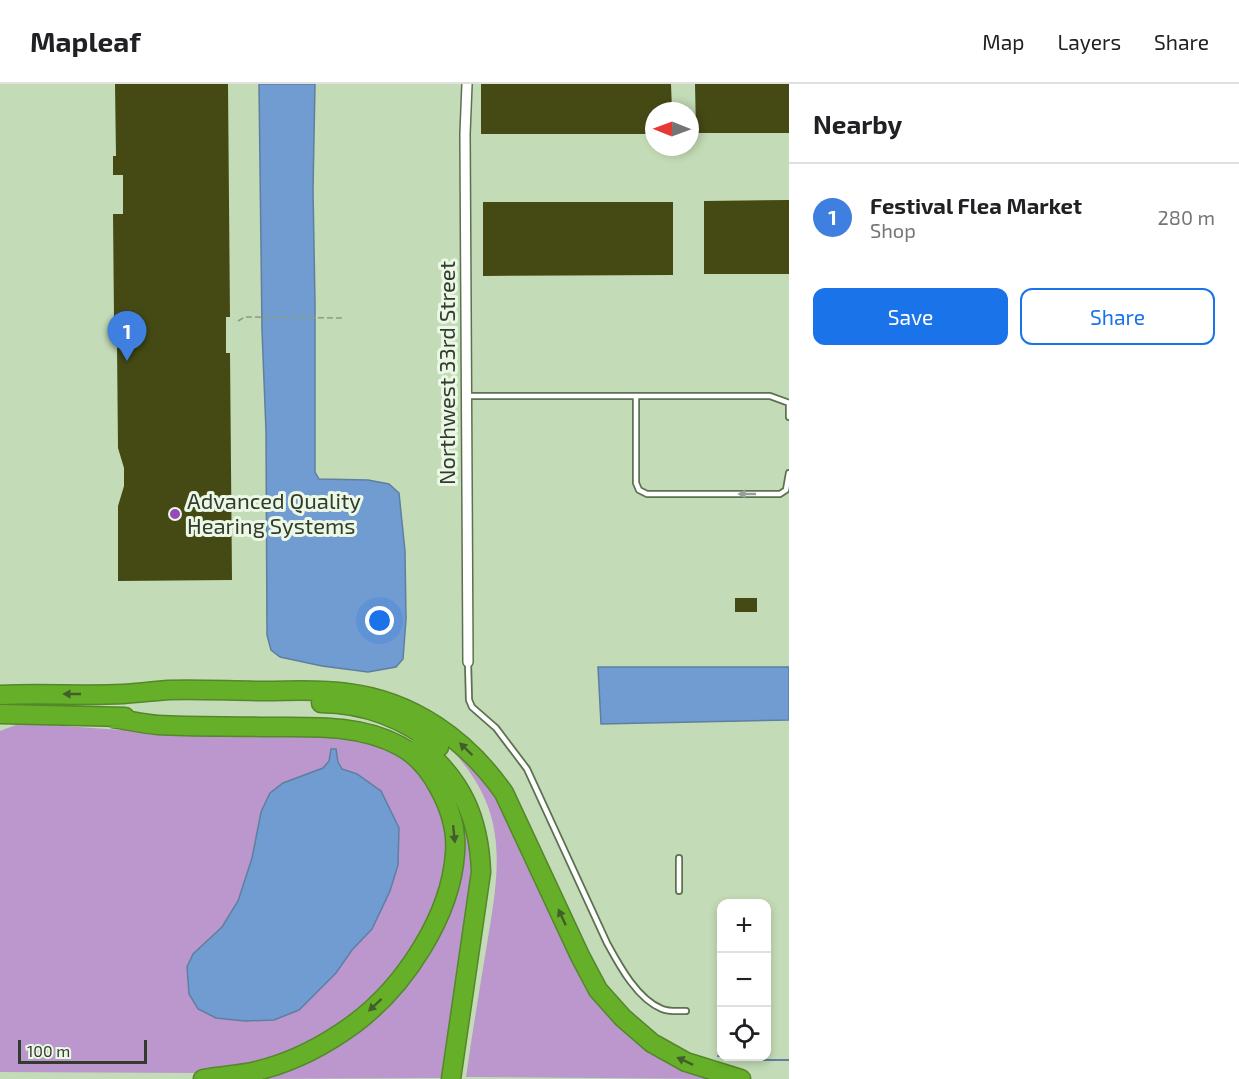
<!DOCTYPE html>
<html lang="en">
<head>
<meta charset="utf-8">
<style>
	body { margin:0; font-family:"Exo 2",sans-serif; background:#f6f6f6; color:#202124 }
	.controls { position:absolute; right:18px; bottom:18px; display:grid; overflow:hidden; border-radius:12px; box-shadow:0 3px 9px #0003 }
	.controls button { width:54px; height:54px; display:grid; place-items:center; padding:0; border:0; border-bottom:2px solid #e0e0e0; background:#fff; color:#202124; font:30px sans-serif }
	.compass { position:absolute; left:645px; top:18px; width:54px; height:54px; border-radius:50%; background:#fff; box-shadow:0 3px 9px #0003; rotate:271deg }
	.scale { position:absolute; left:18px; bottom:15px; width:129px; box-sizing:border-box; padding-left:6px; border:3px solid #323b2d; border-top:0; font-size:16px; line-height:21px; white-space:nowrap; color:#323b2d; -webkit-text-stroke:4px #ebf8e5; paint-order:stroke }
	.you { position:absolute; left:380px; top:537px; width:21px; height:21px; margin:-15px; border:4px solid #fff; border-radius:50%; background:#1a73e8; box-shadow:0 0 0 9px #1a73e833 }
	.badge { display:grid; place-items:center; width:39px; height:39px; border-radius:50%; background:#1a73e8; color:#fff; font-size:20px; font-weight:700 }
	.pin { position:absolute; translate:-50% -50px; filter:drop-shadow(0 2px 3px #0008) }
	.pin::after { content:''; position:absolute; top:32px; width:21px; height:18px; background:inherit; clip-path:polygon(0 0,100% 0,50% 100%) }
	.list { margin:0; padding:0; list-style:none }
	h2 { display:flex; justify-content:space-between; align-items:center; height:78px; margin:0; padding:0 24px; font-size:26px }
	h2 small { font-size:20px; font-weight:400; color:#757577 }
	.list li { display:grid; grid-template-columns:39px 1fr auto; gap:18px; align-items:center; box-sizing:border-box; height:108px; padding:0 24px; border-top:2px solid #e0e0e0 }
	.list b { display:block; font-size:22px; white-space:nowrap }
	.list p { margin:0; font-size:20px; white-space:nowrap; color:#757577 }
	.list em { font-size:20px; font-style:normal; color:#757577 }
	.actions { display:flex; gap:12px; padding:18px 24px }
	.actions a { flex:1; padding:14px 0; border:2px solid #1a73e8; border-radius:12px; text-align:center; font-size:21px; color:#1a73e8 }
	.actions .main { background:#1a73e8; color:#fff }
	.icon { flex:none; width:33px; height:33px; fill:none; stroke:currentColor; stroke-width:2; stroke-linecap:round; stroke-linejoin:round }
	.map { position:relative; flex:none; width:789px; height:995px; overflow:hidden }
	header { display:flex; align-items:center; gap:36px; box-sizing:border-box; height:84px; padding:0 30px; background:#fff; border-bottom:2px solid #e0e0e0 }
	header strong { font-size:28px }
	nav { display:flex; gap:33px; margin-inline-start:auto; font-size:21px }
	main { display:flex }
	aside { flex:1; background:#fff }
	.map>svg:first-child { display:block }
	.green { fill:#bc97ce; fill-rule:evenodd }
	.water { fill:#719cd1; stroke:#5e7fa0; stroke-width:1.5 }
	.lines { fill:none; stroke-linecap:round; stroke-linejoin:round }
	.stream { stroke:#5e7fa0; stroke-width:2 }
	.building { fill:#454a15 }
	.service-casing { stroke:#5c7150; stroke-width:8 }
	.minor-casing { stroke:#5c7150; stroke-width:12 }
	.motorway-casing { stroke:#54872a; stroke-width:21 }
	.path { stroke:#8c9e82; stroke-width:1.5; stroke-dasharray:6 3; stroke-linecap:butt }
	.service { stroke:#fff; stroke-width:4.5 }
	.minor { stroke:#fff; stroke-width:9 }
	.motorway { stroke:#66b029; stroke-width:18 }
	.oneway { fill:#989d96 }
	.oneway2 { fill:#425e2c }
	.poi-dot { fill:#9849b9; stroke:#ebf8e5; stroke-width:2 }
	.labels { text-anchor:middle; stroke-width:6; stroke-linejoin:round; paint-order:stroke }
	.street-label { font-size:22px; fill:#323b2d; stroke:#ebf8e5 }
	.poi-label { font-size:22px; fill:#323b2d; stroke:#ebf8e5; text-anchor:start }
</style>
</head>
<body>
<header>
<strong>Mapleaf</strong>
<nav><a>Map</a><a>Layers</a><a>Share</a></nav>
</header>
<main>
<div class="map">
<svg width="789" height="995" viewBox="0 0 789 995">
	<rect width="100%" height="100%" fill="#c3dbb6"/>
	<path class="green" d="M21,639L150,648L351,653L378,660L413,679L444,723L450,782L423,851L365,925L282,974L197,989L0,988V647ZM331,665L342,685L357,690L372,845L352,866L193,870L222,843L238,816L252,774L283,699L323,684L329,677Z
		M440,654L493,700L580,885L699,991L709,995L466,993C472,951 479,908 486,866C501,777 511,722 440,654Z
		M441,693L463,726L474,776L445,994L255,995L355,944L451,812Z"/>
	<path class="water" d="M259,0H315L313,106L315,219V388L319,395L368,396L389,400L399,409L405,467L406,535L403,575L396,583L368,588L322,582L280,573L271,566L267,551L266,347L262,246Z
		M598,583H789V636L601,640Z
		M331,665H336L338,678L342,685L357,690L381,707L399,744L398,781L390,807L372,845L352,866L336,889L299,926L274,936L245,937L216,934L198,925L189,910L187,883L193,870L222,843L238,817L252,774L261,728L270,709L283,699L323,684L329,677Z"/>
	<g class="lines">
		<path class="stream" d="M718,972H722
			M724,972L764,976H789"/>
	</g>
	<path class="building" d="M115,0H228L230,233H226V269H230L232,496L118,497V422L124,402V384L118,364L117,261H124V233H114L113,130H123V91H113V72H116Z
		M481,0H671L672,27H654V50H481Z
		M695,0H789V49H696Z
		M789,116V190H704V117Z
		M483,118H673V191L483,192Z
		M735,514H757V528H735Z"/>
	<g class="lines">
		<g class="service-casing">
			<path id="service" d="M466,312H770L789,319V333
				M636,312V399L639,406L647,410H780L786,406L789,389
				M468,578L469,616L472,623L496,644L527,685L607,859C619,881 637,915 662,925C669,928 678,927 686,927
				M679,807V774"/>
		</g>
		<g class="minor-casing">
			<path id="minor" d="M467,0L465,50L468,578"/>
		</g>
		<g class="motorway-casing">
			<path id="motorway" d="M0,611C41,609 82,612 123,610C139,609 154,607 169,606C201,605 233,607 265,607C292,607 320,605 347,609C413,617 467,656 504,709L580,872L598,906L623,934L652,959L686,978L741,995
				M321,619C364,619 406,635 439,663
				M0,630L125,633
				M113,634C128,636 143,640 158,641C194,643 231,642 267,643C311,643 360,640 400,662C417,671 430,687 439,704C450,724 457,746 455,769C451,832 404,903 354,940C324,962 289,980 252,988C236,991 220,992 203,995
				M420,662C462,696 479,734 481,788L451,995"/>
		</g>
		<path class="path" d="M238,237L245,233L345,234"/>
		<use href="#service" class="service"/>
		<use href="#minor" class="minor"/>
		<use href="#motorway" class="motorway"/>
	</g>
	<defs><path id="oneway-solid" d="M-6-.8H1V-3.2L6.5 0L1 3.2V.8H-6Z" transform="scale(1.5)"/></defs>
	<use class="oneway" href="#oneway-solid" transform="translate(747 410) rotate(-180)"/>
	<g class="oneway2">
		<use href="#oneway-solid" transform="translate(72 610) rotate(-180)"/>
		<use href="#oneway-solid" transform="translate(466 665) rotate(-136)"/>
		<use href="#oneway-solid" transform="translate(454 750) rotate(84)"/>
		<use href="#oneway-solid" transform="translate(562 833) rotate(-115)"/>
		<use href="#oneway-solid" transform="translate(375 921) rotate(137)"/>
		<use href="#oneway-solid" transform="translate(685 977) rotate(-155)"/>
	</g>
	<circle class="poi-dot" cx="175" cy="430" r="6"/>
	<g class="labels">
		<g class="street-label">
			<text transform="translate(447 289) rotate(-90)" y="8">Northwest 33rd Street</text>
		</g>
		<g class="poi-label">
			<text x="187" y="425">Advanced Quality<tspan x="187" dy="25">Hearing Systems</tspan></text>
		</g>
	</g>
</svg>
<div class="controls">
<button>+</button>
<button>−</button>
<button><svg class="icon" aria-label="locate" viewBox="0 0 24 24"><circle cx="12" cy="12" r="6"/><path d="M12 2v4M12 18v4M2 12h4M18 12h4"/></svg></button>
</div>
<svg class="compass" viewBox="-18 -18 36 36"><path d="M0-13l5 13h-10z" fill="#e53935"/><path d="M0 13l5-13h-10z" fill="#757577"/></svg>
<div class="scale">100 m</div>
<div class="you"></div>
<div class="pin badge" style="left:127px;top:277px;background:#3f7fe0">1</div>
</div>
<aside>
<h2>Nearby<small></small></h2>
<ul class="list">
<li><span class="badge" style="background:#3f7fe0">1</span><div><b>Festival Flea Market</b><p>Shop</p></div><em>280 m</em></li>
</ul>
<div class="actions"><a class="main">Save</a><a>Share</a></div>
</aside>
</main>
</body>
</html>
